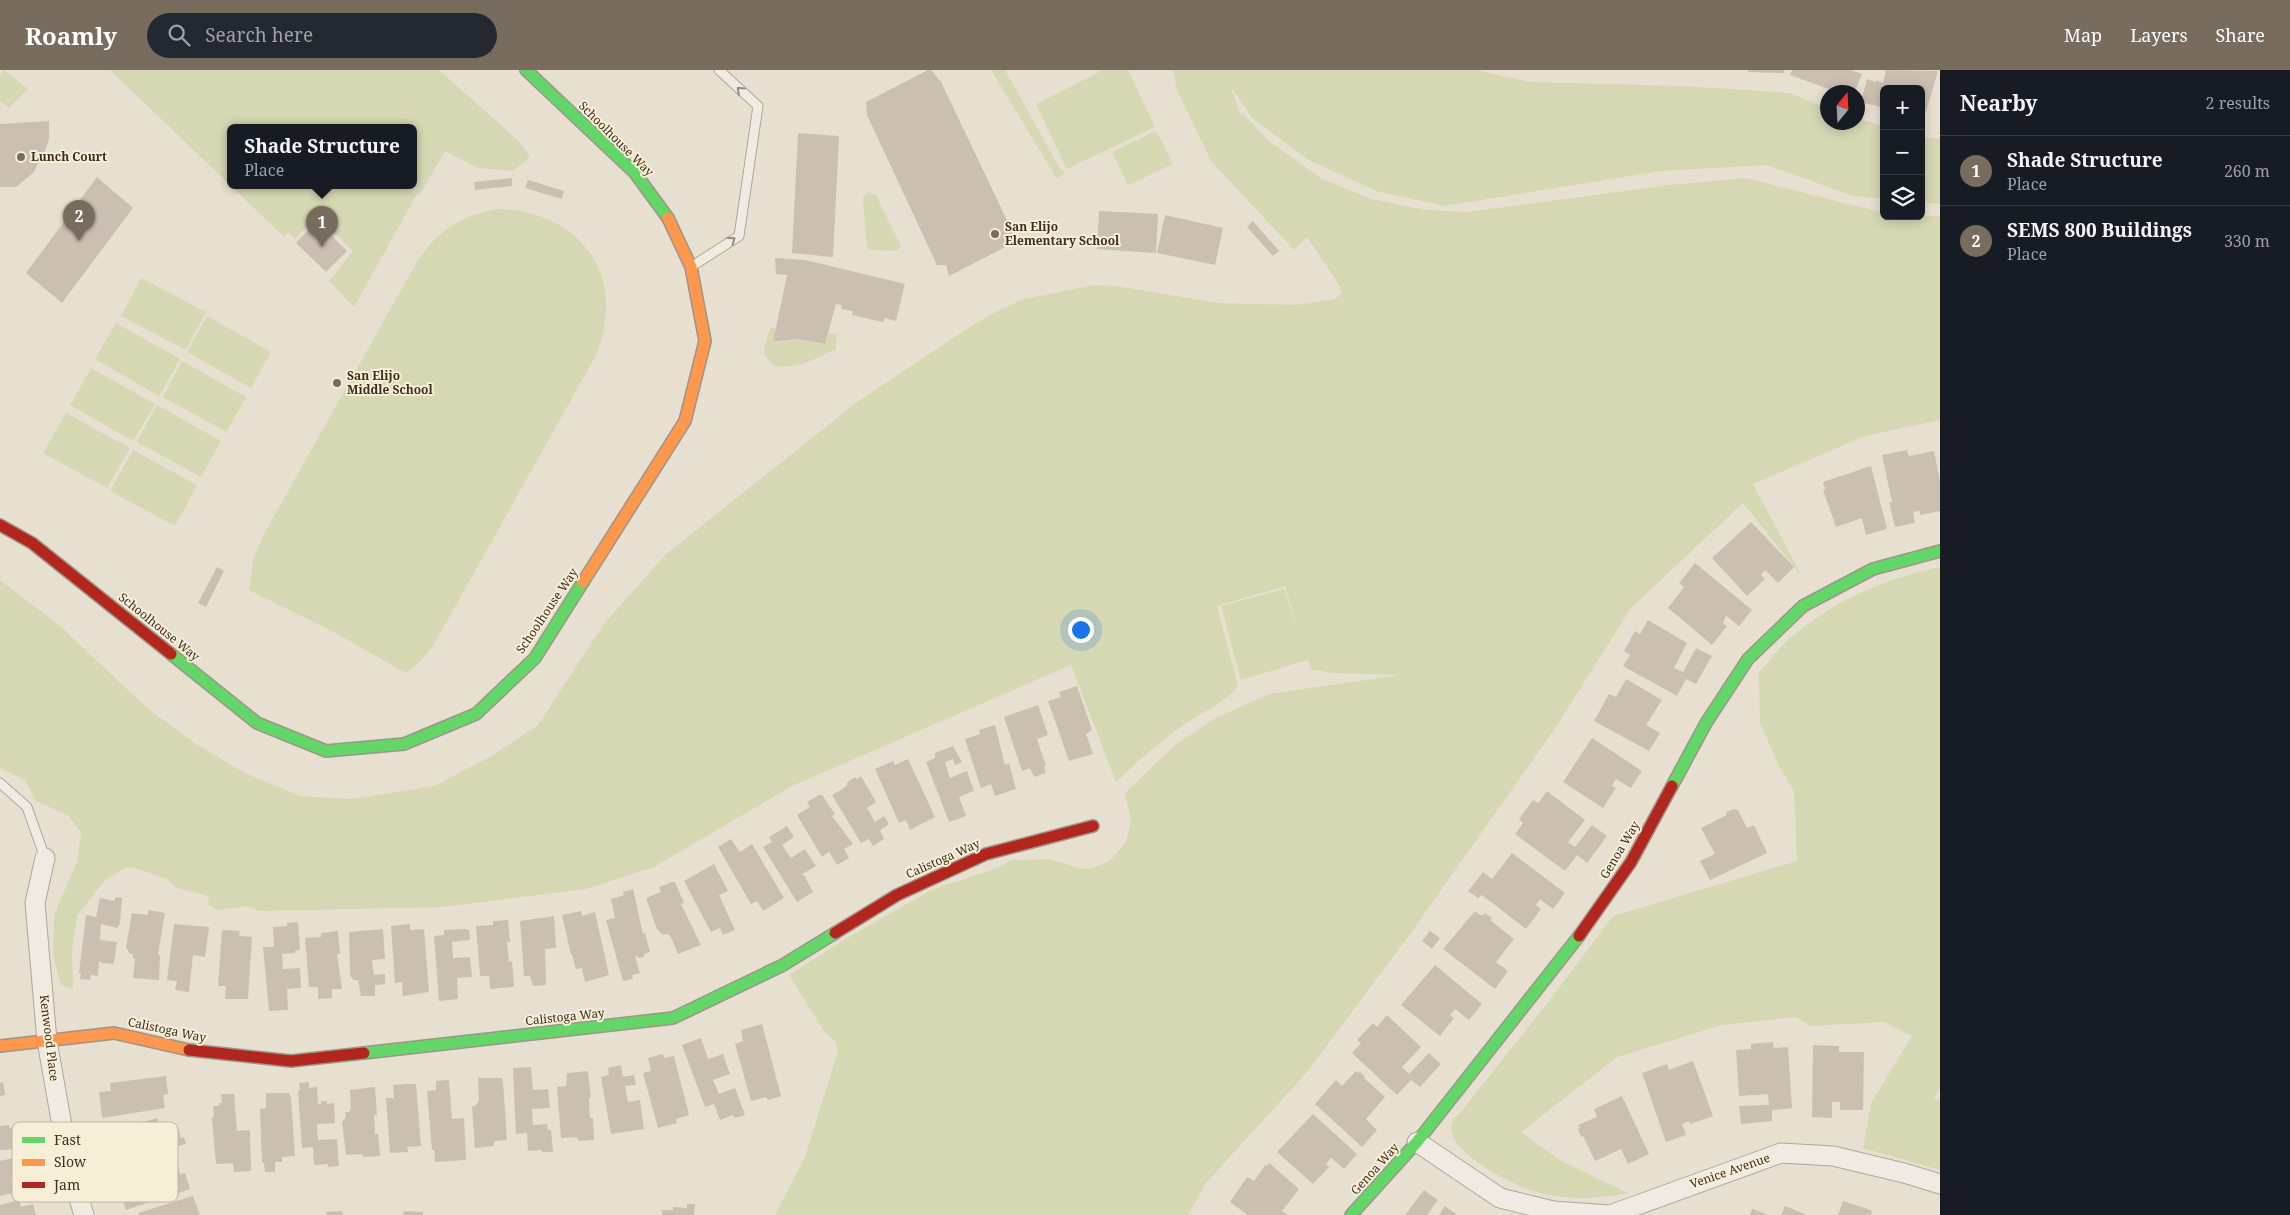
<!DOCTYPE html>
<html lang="en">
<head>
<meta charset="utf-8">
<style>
	body { margin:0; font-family:"Noto Serif",serif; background:#242831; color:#f1f3f6 }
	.controls { position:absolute; right:15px; top:15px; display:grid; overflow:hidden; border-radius:8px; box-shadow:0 2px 12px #0003 }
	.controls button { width:45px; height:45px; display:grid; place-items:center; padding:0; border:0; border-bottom:1px solid #363941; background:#171b24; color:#f1f3f6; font:25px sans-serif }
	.compass { position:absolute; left:1820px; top:15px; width:45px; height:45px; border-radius:50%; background:#171b24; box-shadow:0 2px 12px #0003; rotate:18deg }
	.you { position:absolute; left:1080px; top:559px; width:18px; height:18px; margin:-12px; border:4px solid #fff; border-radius:50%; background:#1a73e8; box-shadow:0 0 0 8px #1a73e833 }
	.badge { display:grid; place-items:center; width:32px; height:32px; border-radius:50%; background:#786c5e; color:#fff; font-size:16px; font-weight:700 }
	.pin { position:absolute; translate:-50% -41px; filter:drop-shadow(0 1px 2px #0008) }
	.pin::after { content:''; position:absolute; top:26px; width:18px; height:15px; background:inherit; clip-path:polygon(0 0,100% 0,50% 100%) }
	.popup { position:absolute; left:227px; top:54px; width:190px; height:65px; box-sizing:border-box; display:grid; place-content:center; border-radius:8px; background:#171b24; filter:drop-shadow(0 1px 4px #0005); font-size:16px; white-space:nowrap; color:#9ea1a6 }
	.popup b { font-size:19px; color:#f1f3f6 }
	.popup::after { content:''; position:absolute; left:50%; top:100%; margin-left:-10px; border:10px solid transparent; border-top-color:#171b24 }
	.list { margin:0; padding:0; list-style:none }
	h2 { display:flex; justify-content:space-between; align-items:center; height:65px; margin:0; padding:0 20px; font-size:21px }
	h2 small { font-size:16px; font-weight:400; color:#9ea1a6 }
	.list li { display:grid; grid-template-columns:32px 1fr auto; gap:15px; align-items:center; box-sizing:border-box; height:70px; padding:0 20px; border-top:1px solid #363941 }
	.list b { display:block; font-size:19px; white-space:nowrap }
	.list p { margin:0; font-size:16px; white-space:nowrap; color:#9ea1a6 }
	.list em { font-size:16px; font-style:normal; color:#9ea1a6 }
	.icon { flex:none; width:28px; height:28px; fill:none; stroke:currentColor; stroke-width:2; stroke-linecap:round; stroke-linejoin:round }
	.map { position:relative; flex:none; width:1940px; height:1145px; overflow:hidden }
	header { display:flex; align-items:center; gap:30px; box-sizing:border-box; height:70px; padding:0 25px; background:#786c5e; color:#fff }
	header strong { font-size:24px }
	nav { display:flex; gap:28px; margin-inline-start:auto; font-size:18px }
	.search { width:350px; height:45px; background:#242831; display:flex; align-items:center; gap:12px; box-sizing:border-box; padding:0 18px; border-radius:28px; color:#9ea1a6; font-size:19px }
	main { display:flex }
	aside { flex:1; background:#171b24 }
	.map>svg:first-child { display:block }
	.green { fill:#d6d7b3 }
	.building { fill:#cbbfb2 }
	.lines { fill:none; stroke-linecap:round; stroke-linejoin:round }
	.lane-casing { stroke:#ada599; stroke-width:11 }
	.street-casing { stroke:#ada599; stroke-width:21 }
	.fast-casing { stroke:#9c958a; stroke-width:14 }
	.slow-casing { stroke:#9c958a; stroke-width:14 }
	.jam-casing { stroke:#9c958a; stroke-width:14 }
	.lane { stroke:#efebe3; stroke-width:9 }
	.street { stroke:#efebe3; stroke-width:19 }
	.fast { stroke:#63d668; stroke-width:11 }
	.slow { stroke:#ff974d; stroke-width:11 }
	.jam { stroke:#b3261e; stroke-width:11 }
	.oneway { stroke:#968c82 }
	.poi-dot { fill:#786c5e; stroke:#f7eed8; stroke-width:2 }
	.labels { text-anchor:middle; stroke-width:4; stroke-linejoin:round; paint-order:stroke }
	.street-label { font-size:12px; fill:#3d2e20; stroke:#f7eed8 }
	.poi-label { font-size:12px; font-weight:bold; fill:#3d2e20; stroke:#f7eed8; text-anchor:start }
	.key { fill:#f7eed8; stroke:#bfb4a1; stroke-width:1 }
	.key-label { font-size:14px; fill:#3d2e20 }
</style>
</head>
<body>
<header>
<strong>Roamly</strong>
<div class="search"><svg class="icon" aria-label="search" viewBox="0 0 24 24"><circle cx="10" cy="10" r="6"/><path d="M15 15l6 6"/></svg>Search here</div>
<nav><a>Map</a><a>Layers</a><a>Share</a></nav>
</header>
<main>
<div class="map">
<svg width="1940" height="1145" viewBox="0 0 1940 1145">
	<rect width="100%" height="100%" fill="#e7e0d1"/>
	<path class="green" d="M4,0L28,19L9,38L0,31V6Z
		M110,0H439L521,73L530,87L513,101L478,98L445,81L420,124H417L354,237L329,211L353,181L316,146L295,169L288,162L284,167L231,116H413V58H231V116Z
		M991,0H1005L1059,97L1065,103L1057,109Z
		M1103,0H1128L1155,57L1067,99L1036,34Z
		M1173,0H1477L1529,12L1683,16L1790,23L1827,38L1828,52H1858V49L1884,56V129L1853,126L1767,95L1661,101L1444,136L1376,121L1309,90L1252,48L1230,15L1240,44L1242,43L1269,71L1322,109L1371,129L1425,140L1467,142L1670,115L1745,108L1884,143V146H1940V350L1865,366L1753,414L1803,508L1743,433L1631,538L1556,657L1413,860L1307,1002L1206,1113L1188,1145H775L805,1087L838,981L836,972L824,961L789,905L849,867L931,820L997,798L1012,790L1049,789L1082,799L1093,798L1110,791L1126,772L1131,752L1125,723L1174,676L1216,648L1269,624L1401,605L1332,603L1311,599L1308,590L1241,610L1221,536L1284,519L1299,562L1285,516L1217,536L1238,616C1224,634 1200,643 1182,656C1158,673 1137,692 1116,712L1071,595L792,716L654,797L586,819L443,837L259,841L248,836L218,840L209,835L208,826L176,818L167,809L132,797L125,798L104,811L77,846L72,880L73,919L61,915L53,885L54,845L77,792L81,763L69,746L36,731L25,710L0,698V510L59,555L147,638L196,674L243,702L300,726L352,729L435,716L493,685L538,655L604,554L665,485L857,332L968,258L997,241L1024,229L1094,215L1116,216L1219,233L1296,235L1335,229L1342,223L1340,216L1307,167L1294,180L1211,91L1177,20Z
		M1156,61L1173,94L1128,115L1112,82Z
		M1921,67L1940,69V134L1921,132Z
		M868,122L876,125L901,176L897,181L870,180L867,178L863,128Z
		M498,139C582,140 629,209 595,287L433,576L418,594L406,603L328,559L249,520L253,490L264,464L418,190C440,159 460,146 498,139Z
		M141,208L206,242L186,280L121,246Z
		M207,246L271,282L251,318L187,282Z
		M116,253L180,289L159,326L95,289Z
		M771,257L776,259L773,272L775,273L800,269L824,274L828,264H837L836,279C818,288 796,300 774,296L764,285L765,274Z
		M182,291L246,327L226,362L163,327Z
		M91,298L155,334L133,371L70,335Z
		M157,335L221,371L201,407L137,372Z
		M66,343L130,378L107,418L43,383Z
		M133,380L197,415L175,456L110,421Z
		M1940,497V1018L1934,1028L1940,1031V1100L1863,1078L1871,1033L1912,966L1884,952L1811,956L1796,947L1722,955L1617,987L1521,1062L1561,1091L1628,1123C1599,1129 1569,1130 1540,1123C1517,1118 1422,1072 1460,1043L1546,935L1613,846L1797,791L1794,721L1778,694L1760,653L1759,603C1767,594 1775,583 1784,574C1829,532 1881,510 1940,497Z"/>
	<path class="building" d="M928,0H931L941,12L1017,171L949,206L946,195H937L867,45L866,32Z
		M1748,0H1784V3L1748,2Z
		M1792,0H1851L1862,4L1855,22H1837L1790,5Z
		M1886,0L1938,1L1924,48L1921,47V19H1884V38L1861,32L1867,9L1876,12L1877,10L1883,13Z
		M49,51V69L45,81L33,103L16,117H0V54Z
		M798,63L839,66L833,187L792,183Z
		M97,107L133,138L62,233L26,203Z
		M512,108V116L475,120L474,112Z
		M528,110L564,121L562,129L525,118Z
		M1099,141L1158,144L1156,183L1097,179Z
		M1165,145L1223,158L1215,195L1157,183Z
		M317,151L347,181L326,202L296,173Z
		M1253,151L1279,181L1273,186L1247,157Z
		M775,188L805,190L905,214L896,251L885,248L883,252L852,245L853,241L841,239L842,235L836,234L825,274L798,269L773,272L787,205L776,204Z
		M1907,380L1909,386L1934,381L1940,411V441L1920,445V441L1913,442L1915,453L1895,457L1889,432H1892L1882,385Z
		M1871,396L1887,459L1866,465L1862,448L1836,457L1823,420L1825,419L1823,412Z
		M1751,452L1794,497L1778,513L1765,500L1761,505L1765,509L1747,526L1712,488Z
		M1695,493L1752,540L1739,556L1726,546L1723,553L1727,556L1712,575L1668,538L1684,517L1679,513Z
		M217,497L224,501L206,537L198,533Z
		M1648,550L1687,573L1674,598L1683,602L1696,578L1712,586L1696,614L1686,609L1677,626L1623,596L1630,585L1624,581L1635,561L1640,564Z
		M1626,609L1662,630L1646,655L1660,663L1649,681L1594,651L1609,624L1616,627Z
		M1077,616L1092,660L1086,664L1093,684L1069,691L1048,631L1061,627L1059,622Z
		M1038,635L1048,665L1037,669L1046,696L1044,697L1046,703L1034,707L1030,698L1022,701L1004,647Z
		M995,655L1005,695L1009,693L1016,719L995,726L991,714L981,718L965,669L980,664L979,660Z
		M1592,668L1642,701L1631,718L1616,709L1612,716L1616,718L1603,738L1563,712Z
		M953,676L962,692L955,695L953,689L945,692L950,708L967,701L974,721L959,727L966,746L949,752L926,692L935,688V683Z
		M908,689L935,747L910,760L906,750L899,753L875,699L893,691L895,695Z
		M861,706L876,732L867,738L875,752L884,746L889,754L880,760L884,769L873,776L869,769L861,773L832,725L844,718L848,714L846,713L855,707L857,709Z
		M1547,721L1585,750L1568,772L1575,777L1592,755L1607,766L1587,793L1577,785L1565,801L1515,764L1523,753L1519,749L1533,730L1538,733Z
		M819,725H822L835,744L832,746L853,774L844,779L849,788L837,795L829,782L822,787L797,745L810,737L807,732Z
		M1734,739L1738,740L1747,758L1754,755L1767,783L1710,810L1700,791L1715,784L1701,758L1727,745L1726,742Z
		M787,756L794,767L782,775L791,788L805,779L816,796L801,805H804L813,822L797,832L763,777L772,772L769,767Z
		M731,769L740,782L752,774L784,828L763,841L757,831L751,834L718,777Z
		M1512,783L1565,823L1553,839L1540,829L1536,835L1541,839L1526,859L1482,825L1478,828L1468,821L1483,802L1492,809Z
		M714,794L728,821L719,825L735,860L723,865L720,858L711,862L684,811Z
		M672,812H675L684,833L681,834L701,875L678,884L671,867L667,864L663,865L657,859L646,828L661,822L659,817Z
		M633,819L643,864L645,863L650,882L644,884V887L638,888V886L635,887L640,903L632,905L633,909L623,911L606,850L615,848L611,829L624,825L623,822Z
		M115,827L122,828L120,854L117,858L101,854L100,870L117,872L114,892L113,894L102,893L99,891L98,906L91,905L90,910L80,909L81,903H79L86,845L96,847L100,828L115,831Z
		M148,840L165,843L158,885H160L159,910L133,908L135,889H133V884H130L126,877L132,843L148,845Z
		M581,841L582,846L595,842L609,905L585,912L582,898L576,899L572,884L571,885L562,845Z
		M1475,841L1480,845H1483L1485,843L1492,848L1490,850L1514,869L1496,892L1508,901L1495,919L1443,879Z
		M554,846L556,878L545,879L546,915L533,916L530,906H524L520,851Z
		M508,850L510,872H507L509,892L512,891L514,917L490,919L489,906H480L476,856L493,855V851Z
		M298,852L300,880L295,881V883L282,884L283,899L300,898L301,918L287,919L288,940L269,941L263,877H274L273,857L287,856V853Z
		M174,854L209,857L205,887L193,885L189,922L175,920L177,911L167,910Z
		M410,854V860L424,859L429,922L403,926L402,912L395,913L391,856Z
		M383,859L385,889L372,890L374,905L385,904V914L375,915V926H361L358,910H354L350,906L349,862Z
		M465,859L469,860L470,870L452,872L453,888L470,887L472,907L457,908L458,929L439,931L434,866L444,865V860Z
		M222,860L240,861L239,866L252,867L248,929H225L226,916H218Z
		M338,861L340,884H337L342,919H332V928L318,929V917H309L305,868L321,867V863Z
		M1430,861L1440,868L1432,879L1422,871Z
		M1435,895L1482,934L1469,950L1455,939L1450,945L1454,948L1440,966L1401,935Z
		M1387,945L1421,977L1402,997L1409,1004L1429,983L1441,994L1420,1017L1411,1010L1397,1025L1352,983L1361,973L1357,970L1373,953L1377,957Z
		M762,954L781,1026L768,1030L766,1027L751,1031L735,974L743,971L741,960Z
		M701,968L708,989L723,984L730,1004L713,1010L719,1024L735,1018L745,1045L735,1048L733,1045L720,1050L714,1034L705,1037L682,975Z
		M1773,972L1774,978L1788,977L1792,1038L1772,1040V1051L1741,1054L1739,1036L1769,1035L1768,1024L1739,1026L1736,980L1751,979V974Z
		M1813,975L1839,976V982H1864L1863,1040H1840V1032H1832V1048L1812,1047Z
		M663,984L664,988L674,986L689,1045L676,1049L677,1053L658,1058L643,1003L651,1001L648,988Z
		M1693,991L1713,1046L1690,1054L1689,1051L1682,1054L1686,1065L1666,1072L1642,1003L1667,994L1669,1000Z
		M621,995L623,1007L634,1005L636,1015L625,1016L628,1032L640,1030L644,1059L611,1064L601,1007L609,1005L608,998Z
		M531,997L533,1020L548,1019L550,1038L532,1039L533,1055L547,1054L548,1060H551L553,1082H542V1080L528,1081L527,1063L516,1064L513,998Z
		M588,1001L591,1028H589L590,1048H593L594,1070L578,1071L577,1067L561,1068L557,1017L566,1016L567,1003Z
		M1356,1001L1358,1003L1359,1001L1365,1007L1364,1008L1385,1027L1366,1049L1377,1060L1362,1077L1315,1034L1336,1010L1342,1016Z
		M166,1006L168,1024L163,1025L165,1038L102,1048L99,1022L111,1021L110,1013Z
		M478,1008H502L503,1012L507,1070L494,1071V1076L475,1078L472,1036H475L479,1031Z
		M449,1010L452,1049L464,1048L466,1090L435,1092L434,1080H432L427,1021L436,1020V1011Z
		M3,1012L5,1025L0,1026V1013Z
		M309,1012V1018L317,1017L318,1034H321V1031H327V1034L334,1033L335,1053L317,1054L318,1070L337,1069L339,1096L328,1097V1094L314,1095L313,1077L302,1078L298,1021H300L299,1013Z
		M408,1014H416L421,1076L407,1077L408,1082L390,1083L386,1028H394L393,1015Z
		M375,1017L377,1045H374L375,1064H378L380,1086L363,1087L362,1084L346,1085L342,1052L346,1047L345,1042H350L349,1039H351L350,1020Z
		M266,1023H289L291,1028L295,1086L282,1087V1092H275V1102H265L264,1093H262L260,1039L266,1038Z
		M221,1024H234L237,1061L250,1060L251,1101L234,1102L233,1093L216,1094L212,1049L214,1045L213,1036H219V1033H222Z
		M1622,1026L1649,1084L1628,1094L1621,1079L1595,1091L1583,1066L1581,1067L1578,1059L1580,1058L1578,1055L1597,1047L1594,1039Z
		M1313,1044L1357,1084L1344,1099L1331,1088L1326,1094L1329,1097L1313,1114L1277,1082Z
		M157,1048L160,1058L177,1055L181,1068L184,1067L186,1074L158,1081L154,1068L139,1072L144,1088L124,1094L120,1079L101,1083L96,1065Z
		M9,1055V1058L14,1057L18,1079L0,1080V1056Z
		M22,1086L23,1087L29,1086L33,1105L11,1108L14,1123L0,1126V1091Z
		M176,1089L180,1104L185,1103L190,1119L168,1127L167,1124L149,1130L150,1132L126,1140L118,1117L135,1112V1110L140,1108L139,1105L142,1100Z
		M1269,1093L1299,1119L1282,1141L1288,1145H1248L1230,1132L1247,1107L1254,1111L1266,1094L1267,1096Z
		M1424,1120L1438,1130L1427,1145H1405Z
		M193,1126L200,1145H139L138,1143Z
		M19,1130L21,1137L33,1134L36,1145H0V1135Z
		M1843,1131L1868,1139L1872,1141L1871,1145H1838Z
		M687,1134H695L694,1145H662V1140H673V1137L687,1138Z
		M1445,1136L1457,1145H1439Z
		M1785,1136L1805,1144V1145H1781Z
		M1752,1139H1753L1768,1145H1750Z
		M342,1141L343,1145H327L326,1142Z
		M404,1141L423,1142V1145H403Z"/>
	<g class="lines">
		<g class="lane-casing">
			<path id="lane" d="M694,195L739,166L758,36L719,0
				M0,713L27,737L45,788"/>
		</g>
		<g class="street-casing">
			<path id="street" d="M45,788L35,833L47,971L69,1095L84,1145
				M1417,1072L1500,1128L1553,1141L1610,1145
				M1610,1145L1781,1083L1833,1086L1904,1103L1940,1114"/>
		</g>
		<g class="fast-casing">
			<path id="fast" d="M526,0L635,103L668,148
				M171,584L257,653L326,681L404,674L476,644L535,588L583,512
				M1672,716L1706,653L1748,589L1803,536L1873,499L1940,481
				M364,983L673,948L783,895L835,863
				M1351,1145L1417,1072L1579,866"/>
		</g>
		<g class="slow-casing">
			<path id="slow" d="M583,512L685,351L705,271L691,197L668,148
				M0,976L114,963L189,980"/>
		</g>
		<g class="jam-casing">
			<path id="jam" d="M0,455L32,473L171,584
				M835,863L897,825L986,784L1093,756
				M1579,866L1631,792L1672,716
				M189,980L291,991L364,983"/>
		</g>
		<use href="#lane" class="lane"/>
		<use href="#street" class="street"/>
		<use href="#fast" class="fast"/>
		<use href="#slow" class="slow"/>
		<use href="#jam" class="jam"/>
	</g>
	<defs><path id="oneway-chevron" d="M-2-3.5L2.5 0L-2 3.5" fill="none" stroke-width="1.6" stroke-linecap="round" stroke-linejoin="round" transform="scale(1.25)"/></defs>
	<g class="oneway">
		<use href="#oneway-chevron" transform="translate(740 20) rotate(-137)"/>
		<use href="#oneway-chevron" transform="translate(732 170) rotate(-36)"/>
	</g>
	<g class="poi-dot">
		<circle cx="21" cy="87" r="5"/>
		<circle cx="995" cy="164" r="5"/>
		<circle cx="337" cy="313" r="5"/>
	</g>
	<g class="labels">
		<g class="street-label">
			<text transform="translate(616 69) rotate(45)" y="4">Schoolhouse Way</text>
			<text transform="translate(547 541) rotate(-56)" y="4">Schoolhouse Way</text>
			<text transform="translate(159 557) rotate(39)" y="4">Schoolhouse Way</text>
			<text transform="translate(1620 780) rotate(-59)" y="4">Genoa Way</text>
			<text transform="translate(943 789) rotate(-24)" y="4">Calistoga Way</text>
			<text transform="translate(565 947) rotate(-6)" y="4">Calistoga Way</text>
			<text transform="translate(167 960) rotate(12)" y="4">Calistoga Way</text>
			<text transform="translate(49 968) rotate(83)" y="4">Kenwood Place</text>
			<text transform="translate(1375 1099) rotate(-48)" y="4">Genoa Way</text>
			<text transform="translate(1730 1101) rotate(-19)" y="4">Venice Avenue</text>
		</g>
		<g class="poi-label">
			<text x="31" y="91">Lunch Court</text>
			<text x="1005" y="161">San Elijo<tspan x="1005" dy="14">Elementary School</tspan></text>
			<text x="347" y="310">San Elijo<tspan x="347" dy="14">Middle School</tspan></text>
		</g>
	</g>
	<rect x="12" y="1052" width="166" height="80" rx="8" class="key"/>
	<rect x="22" y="1067" width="23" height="6" fill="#63d668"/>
	<rect x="22" y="1089" width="23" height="7" fill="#ff974d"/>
	<rect x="22" y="1112" width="23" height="6" fill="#b3261e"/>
	<g class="key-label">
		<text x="54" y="1075">Fast</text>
		<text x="54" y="1097">Slow</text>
		<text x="54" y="1120">Jam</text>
	</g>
</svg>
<div class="controls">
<button>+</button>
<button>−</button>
<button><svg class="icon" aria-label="layers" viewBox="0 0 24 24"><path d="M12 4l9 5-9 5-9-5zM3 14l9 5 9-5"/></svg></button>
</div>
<svg class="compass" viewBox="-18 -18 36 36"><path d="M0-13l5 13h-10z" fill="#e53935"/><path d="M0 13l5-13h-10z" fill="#9ea1a6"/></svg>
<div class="you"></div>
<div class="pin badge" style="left:322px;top:177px">1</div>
<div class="popup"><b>Shade Structure</b>Place</div>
<div class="pin badge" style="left:79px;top:171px">2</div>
</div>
<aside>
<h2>Nearby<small>2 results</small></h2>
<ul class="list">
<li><span class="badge">1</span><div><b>Shade Structure</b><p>Place</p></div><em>260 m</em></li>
<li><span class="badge">2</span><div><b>SEMS 800 Buildings</b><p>Place</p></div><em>330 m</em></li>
</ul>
</aside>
</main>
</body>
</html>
